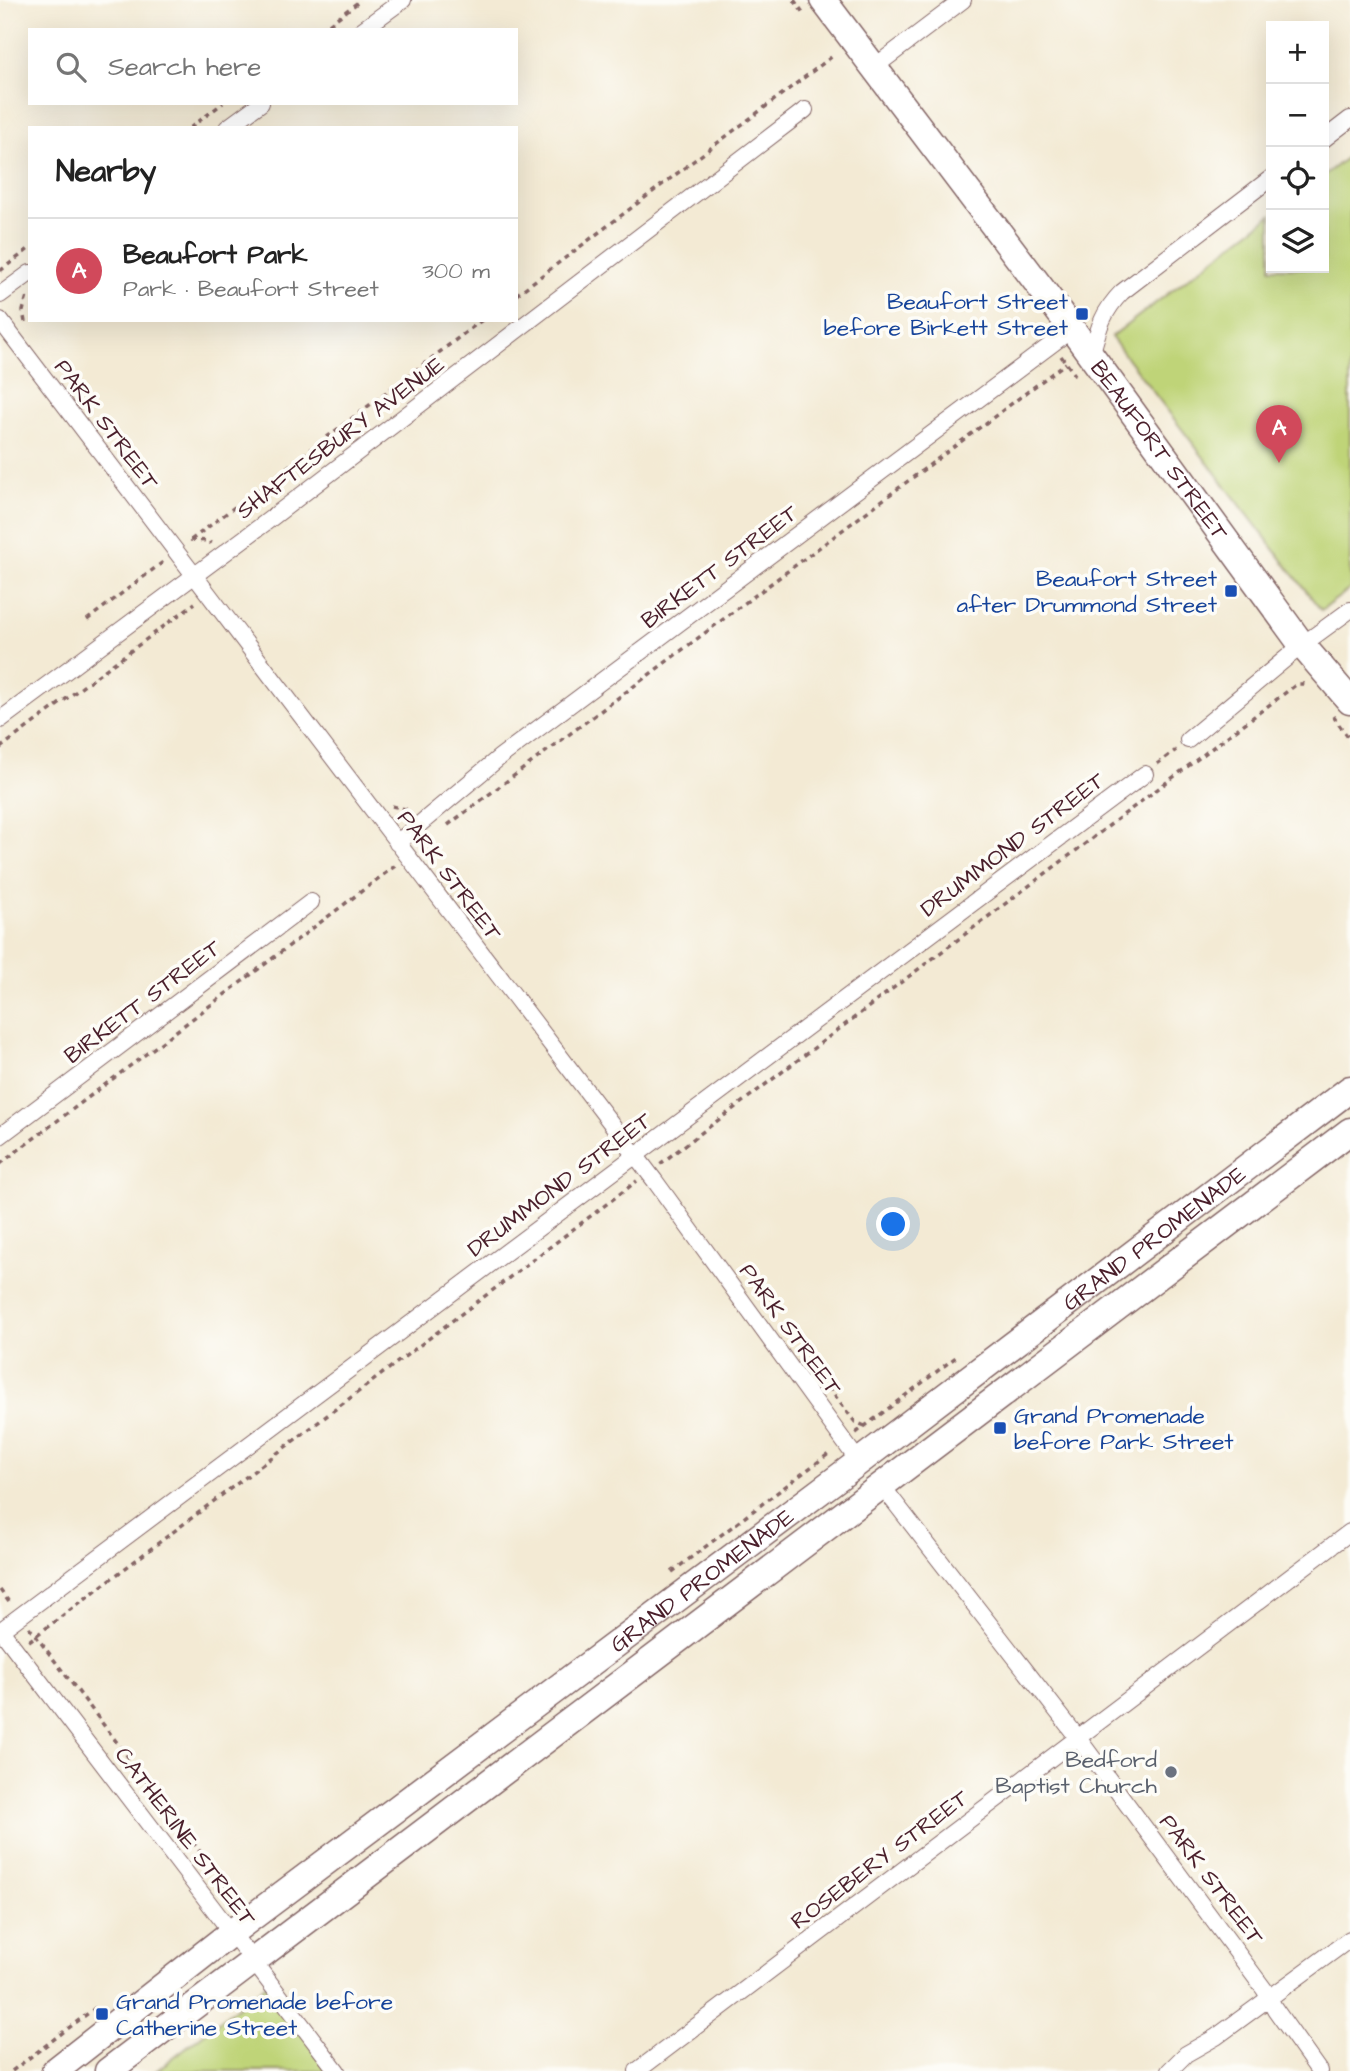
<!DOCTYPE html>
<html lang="en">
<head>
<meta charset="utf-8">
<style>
	body { margin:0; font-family:"Architects Daughter",sans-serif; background:#f2f2f2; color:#222 }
	.controls { position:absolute; right:21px; top:21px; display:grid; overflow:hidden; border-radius:0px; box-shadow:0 7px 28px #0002 }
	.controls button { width:63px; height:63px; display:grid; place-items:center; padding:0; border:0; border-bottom:2px solid #e0e0e0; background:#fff; color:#222; font:35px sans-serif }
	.you { position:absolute; left:894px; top:1225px; width:24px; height:24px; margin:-18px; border:5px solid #fff; border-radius:50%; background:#1a73e8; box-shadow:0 0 0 10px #1a73e833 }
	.badge { display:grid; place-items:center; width:46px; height:46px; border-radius:50%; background:#d1495b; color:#fff; font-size:23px; font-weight:700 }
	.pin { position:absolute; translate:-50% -58px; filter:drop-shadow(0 2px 4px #0008) }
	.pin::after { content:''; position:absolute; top:37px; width:24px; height:21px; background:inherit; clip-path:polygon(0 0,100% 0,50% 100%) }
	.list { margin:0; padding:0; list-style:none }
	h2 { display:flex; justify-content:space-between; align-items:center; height:91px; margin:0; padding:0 28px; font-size:30px }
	h2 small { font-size:23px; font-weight:400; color:#767676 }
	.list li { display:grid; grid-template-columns:46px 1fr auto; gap:21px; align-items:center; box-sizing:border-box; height:105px; padding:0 28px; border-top:2px solid #e0e0e0 }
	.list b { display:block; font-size:26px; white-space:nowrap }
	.list p { margin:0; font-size:23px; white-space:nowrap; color:#767676 }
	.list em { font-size:23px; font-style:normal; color:#767676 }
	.icon { flex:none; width:38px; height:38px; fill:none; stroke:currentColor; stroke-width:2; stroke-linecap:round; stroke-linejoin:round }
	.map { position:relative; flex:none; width:1350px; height:2071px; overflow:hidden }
	.search { position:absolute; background:#fff; box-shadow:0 7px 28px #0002; left:28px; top:28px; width:490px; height:77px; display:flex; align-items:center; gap:18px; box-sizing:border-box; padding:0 24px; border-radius:0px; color:#767676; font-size:26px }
	.panel { position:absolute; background:#fff; box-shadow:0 7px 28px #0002; left:28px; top:126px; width:490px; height:196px; border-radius:0px }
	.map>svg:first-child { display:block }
	.green { fill:#bfd478; stroke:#847a52; stroke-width:2 }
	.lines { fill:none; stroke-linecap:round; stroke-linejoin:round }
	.minor-casing { stroke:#856666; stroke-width:18 }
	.primary-casing { stroke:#856666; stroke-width:29 }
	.path { stroke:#856666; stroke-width:3.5; stroke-dasharray:5 5; stroke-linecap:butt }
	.minor { stroke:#fff; stroke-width:16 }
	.primary { stroke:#fff; stroke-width:26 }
	.transit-dot { fill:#1a4fb4; stroke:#fdfcf7; stroke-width:2.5 }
	.worship-dot { fill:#6b7280; stroke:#fdfcf7; stroke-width:2.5 }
	.labels { text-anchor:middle; stroke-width:7; stroke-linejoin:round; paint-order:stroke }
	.transit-label { font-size:23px; fill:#164399; stroke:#fdfcf7; text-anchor:end }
	.street-label { font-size:23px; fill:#4a1f2b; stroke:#fdfcf7 }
	.worship-label { font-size:23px; fill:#5b616d; stroke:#fdfcf7; text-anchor:end }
</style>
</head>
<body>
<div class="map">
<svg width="1350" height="2071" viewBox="0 0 1350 2071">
	<rect width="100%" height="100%" fill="#fdfcf7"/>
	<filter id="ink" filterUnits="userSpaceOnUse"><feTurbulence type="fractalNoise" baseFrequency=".0143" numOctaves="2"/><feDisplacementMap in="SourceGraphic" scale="14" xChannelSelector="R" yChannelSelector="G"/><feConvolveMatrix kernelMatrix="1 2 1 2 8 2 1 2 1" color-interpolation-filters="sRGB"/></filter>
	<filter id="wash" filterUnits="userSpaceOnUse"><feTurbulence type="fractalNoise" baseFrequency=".00686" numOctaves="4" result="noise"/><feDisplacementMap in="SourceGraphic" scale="28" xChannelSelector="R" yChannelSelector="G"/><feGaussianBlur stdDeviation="1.57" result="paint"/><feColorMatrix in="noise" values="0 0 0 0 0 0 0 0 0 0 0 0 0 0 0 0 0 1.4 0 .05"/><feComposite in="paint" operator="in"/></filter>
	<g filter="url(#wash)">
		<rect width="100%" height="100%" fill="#f3ead4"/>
		<path class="green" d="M1350,155V589L1321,610L1111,337L1271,215V268H1324V175Z
			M269,1982L337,2071H156Z"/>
	</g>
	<g filter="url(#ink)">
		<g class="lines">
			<g class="minor-casing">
				<path id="minor" d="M362,30L403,0
					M873,68L963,0
					M227,128L261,103
					M1324,139L1350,119
					M0,295L30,273
					M0,320L655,1181L859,1462
					M1091,356C1098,330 1102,312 1122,292L1271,178
					M0,720L265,523L805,110
					M1188,740L1302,645L1350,610
					M397,843L500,757L1072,329
					M0,1136L311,902
					M882,1486L1078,1738L1264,1989L1275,2009L1319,2071
					M0,1629L337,2071
					M0,1631L1145,774
					M637,2071L1350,1532
					M1169,2071L1186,2054L1216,2037L1350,1939"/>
			</g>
			<g class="primary-casing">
				<g id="primary">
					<path id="s1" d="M823,0L1072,329L1302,645L1350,701"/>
					<path id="s2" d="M55,2071L231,1933L843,1474L1350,1089"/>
					<path d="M108,2071L1350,1131"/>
				</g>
			</g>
			<path class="path" d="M794,0L804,14
				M321,30L361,0
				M190,128L223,103
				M0,271L30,248
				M516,295L834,55
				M25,322L23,311L27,296
				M1061,356L1075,375
				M190,540L209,541L211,544
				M191,540L482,320
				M87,620L163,562
				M1333,716L1350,740
				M0,748L195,603
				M1157,764L1176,750
				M392,806L405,809L411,808
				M448,825L1066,363
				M0,1164L395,866
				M660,1164L1297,684H1307
				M828,1387L855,1422L865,1426
				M856,1433L956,1357
				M672,1572L831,1452
				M0,1590L9,1602
				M29,1627L237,1900
				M29,1641L637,1181
				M12,2071L99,2005"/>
			<use href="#minor" class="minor"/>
			<use href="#primary" class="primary"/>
		</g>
	</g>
	<g class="transit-dot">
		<rect x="1075" y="307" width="14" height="14" rx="3.5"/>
		<rect x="1224" y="584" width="14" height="14" rx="3.5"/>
		<rect x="993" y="1421" width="14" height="14" rx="3.5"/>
		<rect x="95" y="2007" width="14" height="14" rx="3.5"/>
	</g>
	<circle class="worship-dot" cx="1171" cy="1772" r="7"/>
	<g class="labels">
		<g class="transit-label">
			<text x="1068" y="309">Beaufort Street<tspan x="1068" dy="26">before Birkett Street</tspan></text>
			<text x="1217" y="586">Beaufort Street<tspan x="1217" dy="26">after Drummond Street</tspan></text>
			<text x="1014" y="1423" text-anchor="start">Grand Promenade<tspan x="1014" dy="26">before Park Street</tspan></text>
			<text x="116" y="2009" text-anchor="start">Grand Promenade before<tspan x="116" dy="26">Catherine Street</tspan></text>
		</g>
		<g class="street-label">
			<text transform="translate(107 424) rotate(53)" y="8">PARK STREET</text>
			<text transform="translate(340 437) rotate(-37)" y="8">SHAFTESBURY AVENUE</text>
			<text dy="8" stroke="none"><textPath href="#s1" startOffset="562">BEAUFORT STREET</textPath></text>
			<text transform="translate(719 566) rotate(-37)" y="8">BIRKETT STREET</text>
			<text transform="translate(1012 844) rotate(-37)" y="8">DRUMMOND STREET</text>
			<text transform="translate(450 875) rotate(53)" y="8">PARK STREET</text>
			<text transform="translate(142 1001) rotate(-37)" y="8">BIRKETT STREET</text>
			<text transform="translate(559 1184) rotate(-37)" y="8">DRUMMOND STREET</text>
			<text dy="8" stroke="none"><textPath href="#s2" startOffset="1379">GRAND PROMENADE</textPath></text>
			<text transform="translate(791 1329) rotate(54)" y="8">PARK STREET</text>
			<text dy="8" stroke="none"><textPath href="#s2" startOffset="812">GRAND PROMENADE</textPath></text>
			<text transform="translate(186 1836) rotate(53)" y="8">CATHERINE STREET</text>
			<text transform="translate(879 1859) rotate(-37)" y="8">ROSEBERY STREET</text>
			<text transform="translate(1212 1879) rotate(53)" y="8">PARK STREET</text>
		</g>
		<g class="worship-label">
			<text x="1157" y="1767">Bedford<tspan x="1157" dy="26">Baptist Church</tspan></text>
		</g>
	</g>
</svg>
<div class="controls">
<button>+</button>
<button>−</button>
<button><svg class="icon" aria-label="locate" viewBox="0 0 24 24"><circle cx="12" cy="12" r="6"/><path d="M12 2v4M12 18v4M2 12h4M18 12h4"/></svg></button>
<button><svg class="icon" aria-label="layers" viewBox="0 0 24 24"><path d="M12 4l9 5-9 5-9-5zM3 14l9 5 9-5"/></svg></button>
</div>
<div class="you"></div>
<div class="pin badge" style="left:1279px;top:463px">A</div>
<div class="search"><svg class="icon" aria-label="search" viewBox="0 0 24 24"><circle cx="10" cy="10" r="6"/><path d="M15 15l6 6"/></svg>Search here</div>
<section class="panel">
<h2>Nearby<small></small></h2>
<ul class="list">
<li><span class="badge">A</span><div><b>Beaufort Park</b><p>Park · Beaufort Street</p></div><em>300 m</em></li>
</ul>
</section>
</div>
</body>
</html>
